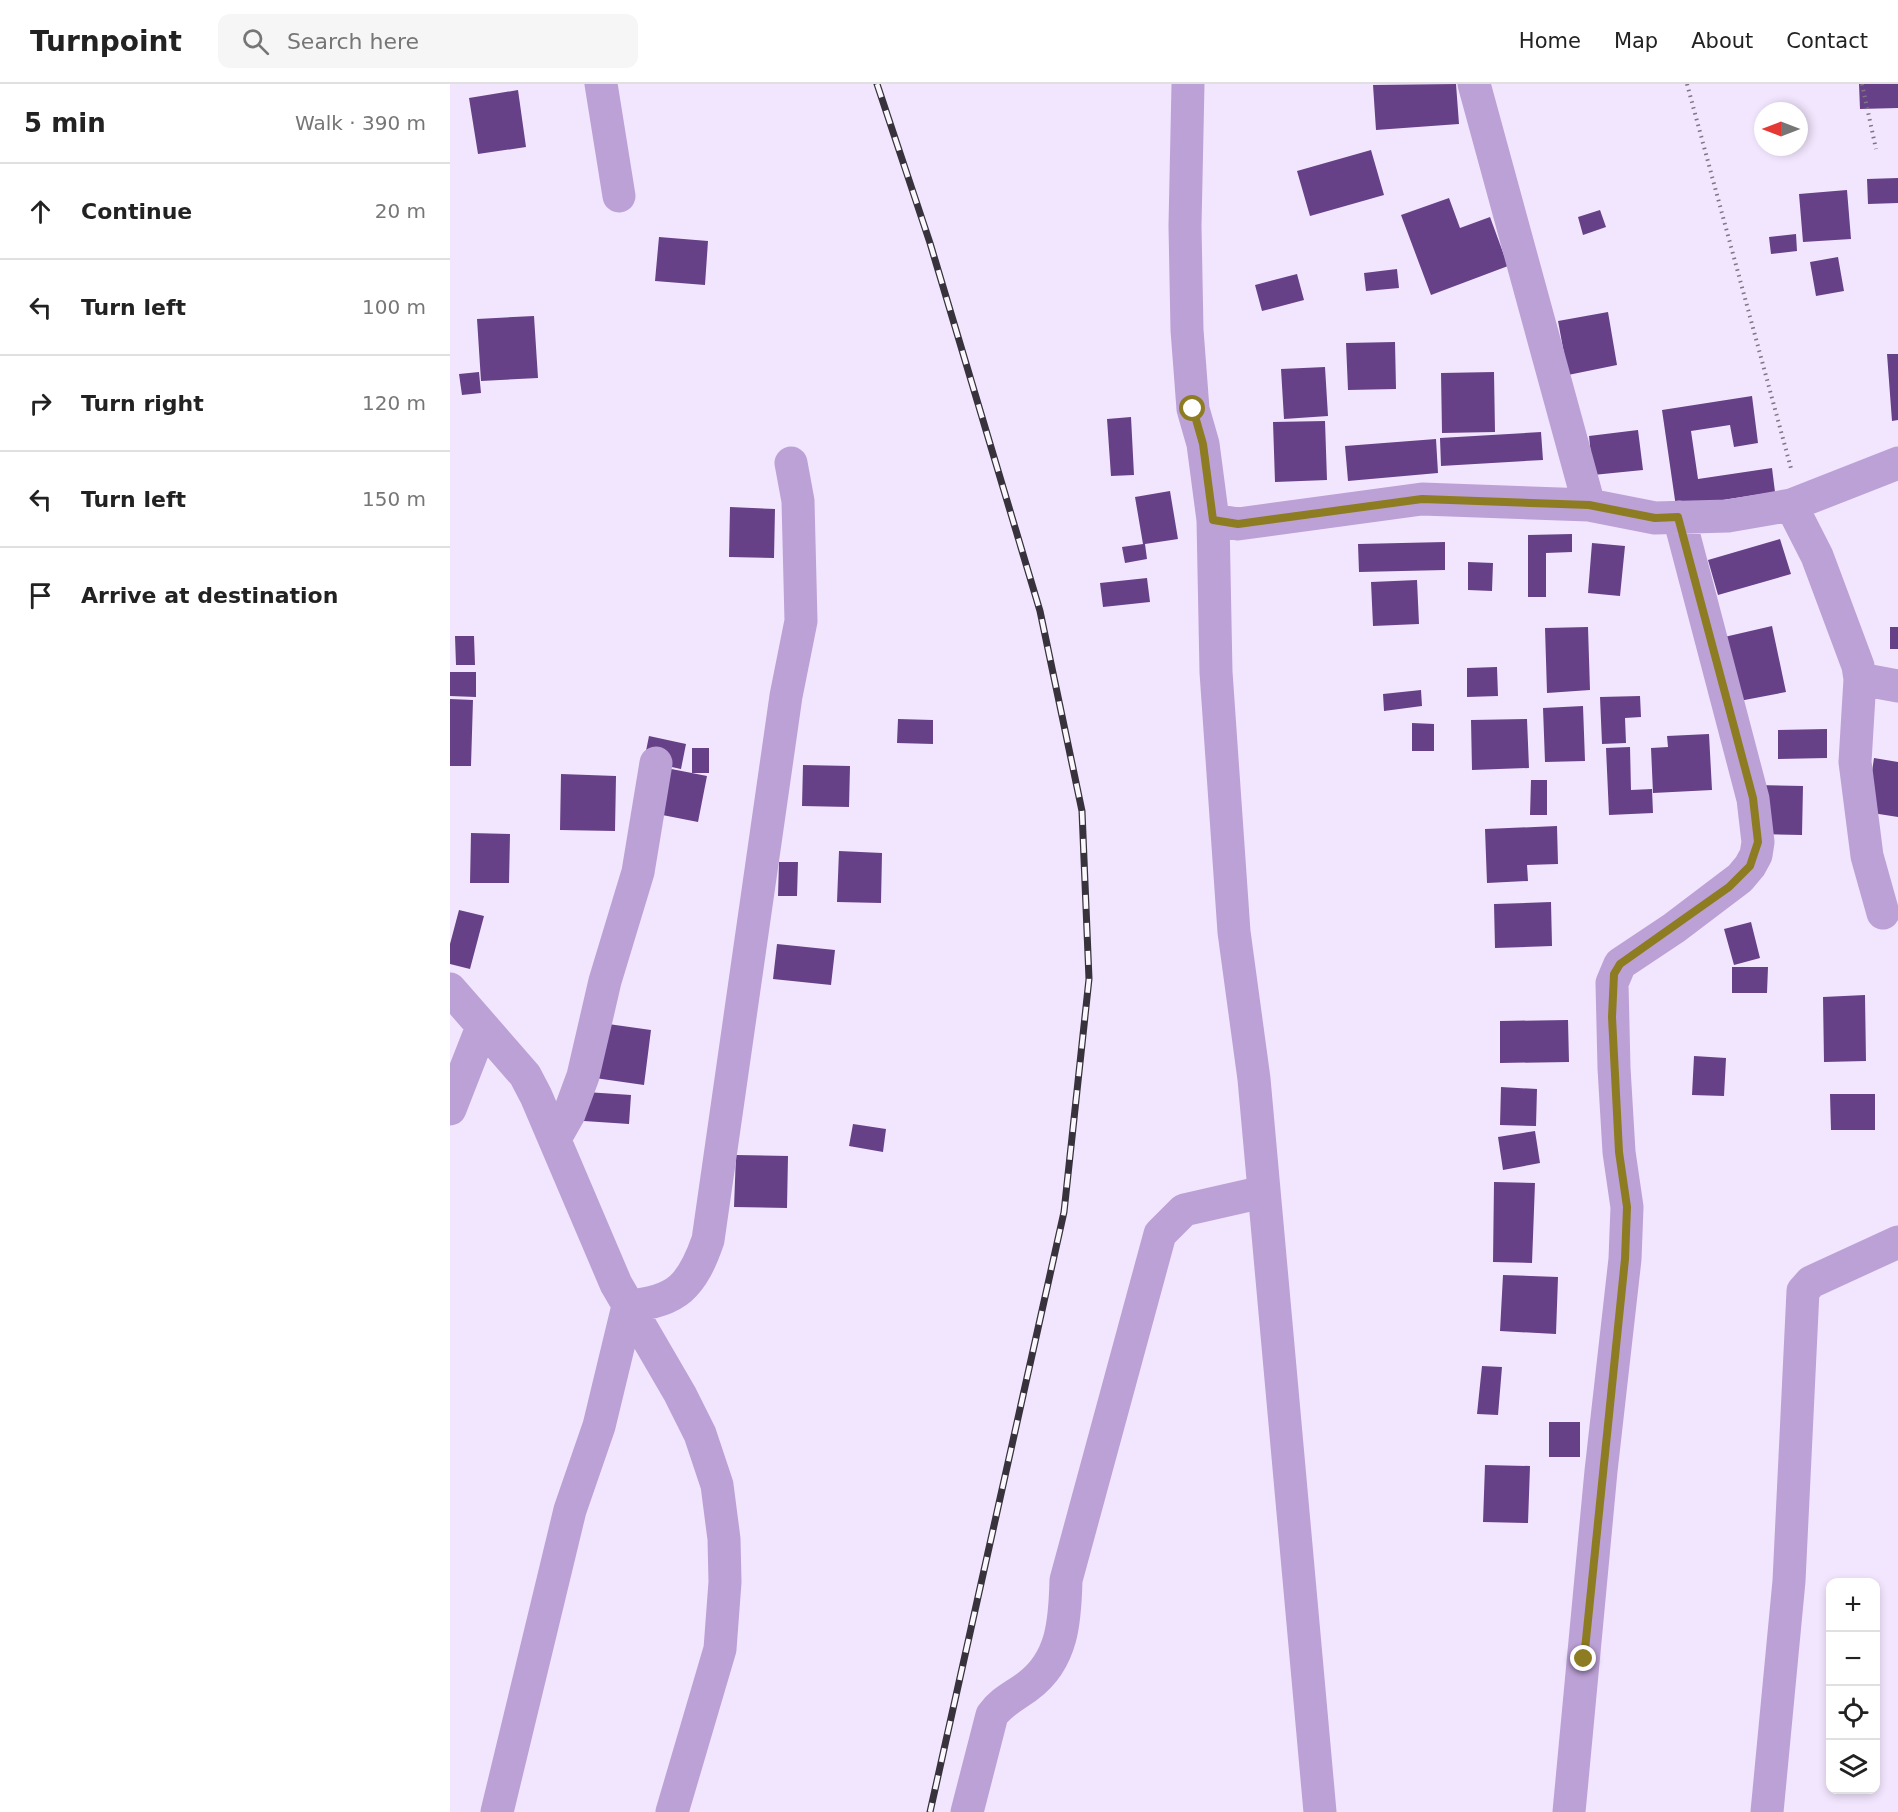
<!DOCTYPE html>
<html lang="en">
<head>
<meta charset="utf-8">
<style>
	body { margin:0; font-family:"DejaVu Sans",sans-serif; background:#f6f6f6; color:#222 }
	.controls { position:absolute; right:18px; bottom:18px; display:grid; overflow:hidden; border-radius:12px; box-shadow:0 3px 9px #0003 }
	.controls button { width:54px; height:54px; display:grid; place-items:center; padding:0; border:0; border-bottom:2px solid #e0e0e0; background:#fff; color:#222; font:30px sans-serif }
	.compass { position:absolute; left:1304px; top:18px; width:54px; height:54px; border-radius:50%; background:#fff; box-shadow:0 3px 9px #0003; rotate:270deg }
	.stop { position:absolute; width:18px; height:18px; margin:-14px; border:4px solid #8e7c22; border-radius:50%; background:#fff }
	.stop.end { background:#8e7c22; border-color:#fff; box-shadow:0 2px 6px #0008 }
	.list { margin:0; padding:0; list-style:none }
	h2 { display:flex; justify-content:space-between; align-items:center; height:78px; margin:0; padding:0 24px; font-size:26px }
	h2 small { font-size:20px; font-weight:400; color:#767676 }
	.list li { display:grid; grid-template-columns:39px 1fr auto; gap:18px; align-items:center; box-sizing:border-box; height:96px; padding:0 24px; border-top:2px solid #e0e0e0 }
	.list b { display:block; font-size:22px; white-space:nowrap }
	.list em { font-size:20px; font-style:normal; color:#767676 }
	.icon { flex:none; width:33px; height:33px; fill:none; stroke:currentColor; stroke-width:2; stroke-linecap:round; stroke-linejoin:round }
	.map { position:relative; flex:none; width:1448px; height:1728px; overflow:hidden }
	header { display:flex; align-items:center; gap:36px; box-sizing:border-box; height:84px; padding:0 30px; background:#fff; border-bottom:2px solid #e0e0e0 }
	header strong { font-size:28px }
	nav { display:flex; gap:33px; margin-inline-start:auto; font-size:21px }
	.search { width:420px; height:54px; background:#f6f6f6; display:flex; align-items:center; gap:15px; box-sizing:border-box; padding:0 21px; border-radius:12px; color:#767676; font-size:22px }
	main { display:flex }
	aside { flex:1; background:#fff }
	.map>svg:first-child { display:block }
	.building { fill:#674187 }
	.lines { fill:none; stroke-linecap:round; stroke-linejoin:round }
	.path { stroke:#7e7685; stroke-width:4; stroke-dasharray:1.5 4.5; stroke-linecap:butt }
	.minor { stroke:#bca1d6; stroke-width:33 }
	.rail-casing { stroke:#38323c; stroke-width:7 }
	.rail { stroke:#faf8fd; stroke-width:4.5; stroke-dasharray:14; stroke-linecap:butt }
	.route { stroke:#8e7c22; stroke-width:8 }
</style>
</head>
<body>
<header>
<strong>Turnpoint</strong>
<div class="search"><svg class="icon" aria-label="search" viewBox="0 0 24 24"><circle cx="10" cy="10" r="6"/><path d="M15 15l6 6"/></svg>Search here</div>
<nav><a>Home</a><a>Map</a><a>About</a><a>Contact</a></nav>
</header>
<main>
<aside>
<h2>5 min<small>Walk · 390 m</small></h2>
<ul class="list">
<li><svg class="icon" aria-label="ahead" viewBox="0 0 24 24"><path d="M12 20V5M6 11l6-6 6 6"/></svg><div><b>Continue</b></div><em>20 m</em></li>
<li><svg class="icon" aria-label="left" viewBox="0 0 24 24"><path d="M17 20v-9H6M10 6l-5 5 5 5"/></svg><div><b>Turn left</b></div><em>100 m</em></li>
<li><svg class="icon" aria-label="right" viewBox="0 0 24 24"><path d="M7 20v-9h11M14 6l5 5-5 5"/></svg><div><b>Turn right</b></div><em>120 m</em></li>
<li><svg class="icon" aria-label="left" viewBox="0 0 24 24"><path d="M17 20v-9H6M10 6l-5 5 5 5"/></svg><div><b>Turn left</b></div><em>150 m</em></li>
<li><svg class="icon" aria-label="arrive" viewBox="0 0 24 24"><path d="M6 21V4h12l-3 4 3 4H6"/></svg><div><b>Arrive at destination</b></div></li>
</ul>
</aside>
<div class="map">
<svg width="1448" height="1728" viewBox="0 0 1448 1728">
	<rect width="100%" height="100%" fill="#f2e6fe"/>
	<path class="building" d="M1006,0L1009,40L926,46L923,1Z
		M1409,0H1448V24L1410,25Z
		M68,6L76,63L28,70L19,14Z
		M921,66L934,111L860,132L847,87Z
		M1448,94V119L1418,120L1417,95Z
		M1397,106L1401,155L1353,158L1349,110Z
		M999,114L1010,144L1040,133L1058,182L981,211L951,131Z
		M1150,126L1156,143L1133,151L1128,133Z
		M1346,150L1347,167L1321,170L1319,153Z
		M209,153L258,157L255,201L205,197Z
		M1388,173L1394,207L1366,212L1360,178Z
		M947,185L949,204L916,207L914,189Z
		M847,190L854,216L812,227L805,201Z
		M1158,228L1167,281L1118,291L1108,237Z
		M84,232L88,294L31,297L27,235Z
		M945,258L946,305L898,306L896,259Z
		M1437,270H1448V336L1442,337Z
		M875,283L878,332L834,335L831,285Z
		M29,288L31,309L12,311L9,290Z
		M1044,288L1045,348L992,349L991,289Z
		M1302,312L1308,359L1284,363L1280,341L1241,347L1248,395L1322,384L1325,408L1226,423L1212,326Z
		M681,333L684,391L661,392L657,335Z
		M875,337L877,396L825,398L823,338Z
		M1188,346L1193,386L1143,391L1139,352Z
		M1091,348L1093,376L991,382L990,354Z
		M986,355L988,389L898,397L895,362Z
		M720,407L728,455L695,460L697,475L675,479L672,463L693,460L685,413Z
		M280,423L325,425L324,474L279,473Z
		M1122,450V468L1096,469V513H1078V451Z
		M1330,455L1341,490L1268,511L1258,476Z
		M995,458V486L909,488L908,460Z
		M1142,459L1175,462L1170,512L1138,509Z
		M1018,478L1043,479L1042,507L1018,506Z
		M697,494L700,518L653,523L650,499Z
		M967,496L969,540L923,542L921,498Z
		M1322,542L1336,608L1284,618L1270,554Z
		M1138,543L1140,606L1097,609L1095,544Z
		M1440,543H1448V565H1440Z
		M5,552H24L25,581H6Z
		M1047,583L1048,612L1017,613V584Z
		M0,588H26V613L0,612Z
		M971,606L972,622L934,627L933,610Z
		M1190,612L1191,633L1175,634L1176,659L1152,660L1150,613Z
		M0,615L23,616L21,682H0Z
		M1133,622L1135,677L1095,678L1093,624Z
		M448,635L483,636V660L447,659Z
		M1077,635L1079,684L1022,686L1021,636Z
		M962,639L984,640V667H962Z
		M1377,645V674L1328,675V646Z
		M1259,650L1262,706L1203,709L1201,664L1218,663L1217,652Z
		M199,652L236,660L231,685L194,677Z
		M1180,663L1181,706L1202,705L1203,729L1159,731L1156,664Z
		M242,664H259V689H242Z
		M1424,674L1448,678V733L1416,728Z
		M201,681L257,692L248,738L192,727Z
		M353,681L400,682L399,723L352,722Z
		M111,690L166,692L165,747L110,746Z
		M1081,696H1097V731H1080Z
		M1306,701L1353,702L1352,751L1305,750Z
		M1107,742L1108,780L1077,781L1078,797L1037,799L1035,745Z
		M21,749L60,750L59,799H20Z
		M389,767L432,769L431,819L387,818Z
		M329,778H348L347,812H328Z
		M1101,818L1102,862L1045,864L1044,820Z
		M9,826L34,832L20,885L0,880V860Z
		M1301,838L1310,874L1284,881L1274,845Z
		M327,860L385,866L381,901L323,895Z
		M1282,883H1318L1317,909H1282Z
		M1415,911L1416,977L1374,978L1373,913Z
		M1118,936L1119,978L1050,979V937Z
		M144,938L201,946L194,1001L138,993Z
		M1244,972L1276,974L1274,1012L1242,1011Z
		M1051,1003L1087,1005L1086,1042L1050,1041Z
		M136,1008L181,1011L179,1040L134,1037Z
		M1380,1010H1425V1046H1381Z
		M403,1040L436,1045L433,1068L399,1062Z
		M1085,1047L1090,1079L1053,1086L1048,1053Z
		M286,1071L338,1072L337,1124L284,1123Z
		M1044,1098L1085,1099L1082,1179L1043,1178Z
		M1053,1191L1108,1193L1106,1250L1050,1247Z
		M1032,1282L1052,1283L1048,1331L1027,1330Z
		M1099,1338H1130V1373H1099Z
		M1035,1381L1080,1382L1078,1439L1033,1438Z"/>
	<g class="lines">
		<path class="path" d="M1237,0L1342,388
			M1412,0L1426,65"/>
		<path class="minor" d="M151,0L169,112
			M738,0L735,142L737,246L743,325L753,360L763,436L766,588L784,848L804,995L870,1728
			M1024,0L1139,421
			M1341,421L1367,472L1408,582L1410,595L1405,678L1417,772L1433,829
			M763,436L788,440L972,415L1139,421L1205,434L1278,432L1341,421L1448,379
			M1410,595L1448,602
			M0,905L75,991L86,1012L166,1200L230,1310L250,1350L267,1401L274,1455L275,1498L270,1565L222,1728
			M0,1025L32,943
			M106,1053L119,1030L133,992L155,897L188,788L206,679
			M47,1728L120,1426L149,1342L178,1222C227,1218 242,1202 258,1156L336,612L351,537L348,417L341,379
			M517,1728L542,1631C552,1617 565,1612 578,1602C613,1576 615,1536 616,1496L710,1150L734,1126L813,1108
			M1119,1728L1151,1387L1175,1175L1177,1123L1169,1068L1164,984L1162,899L1170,880L1224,844L1290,794L1300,782L1306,771L1308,758L1303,715L1229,433
			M1317,1728L1339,1497L1353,1207L1361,1198L1448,1158"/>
		<g class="rail-casing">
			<path id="rail" d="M427,0L480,159L590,527L632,727L639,895L614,1128L480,1728"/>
		</g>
		<use href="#rail" class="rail"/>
	</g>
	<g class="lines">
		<path class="route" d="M743,325L753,360L763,436L788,440L972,415L1139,421L1205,434L1228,433L1303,714L1308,758L1300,782L1279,803L1170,880L1164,890L1162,933L1169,1068L1177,1123L1175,1175L1134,1575"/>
	</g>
</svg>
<div class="controls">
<button>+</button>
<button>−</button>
<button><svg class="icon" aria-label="locate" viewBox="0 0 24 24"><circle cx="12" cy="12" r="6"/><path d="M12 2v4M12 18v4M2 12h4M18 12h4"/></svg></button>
<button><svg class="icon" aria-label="layers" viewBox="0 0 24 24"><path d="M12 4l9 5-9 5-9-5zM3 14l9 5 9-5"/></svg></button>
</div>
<svg class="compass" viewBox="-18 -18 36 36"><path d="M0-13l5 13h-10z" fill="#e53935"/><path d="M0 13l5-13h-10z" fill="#767676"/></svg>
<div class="stop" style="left:743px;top:325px"></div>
<div class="stop end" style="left:1134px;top:1575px"></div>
</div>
</main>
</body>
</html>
